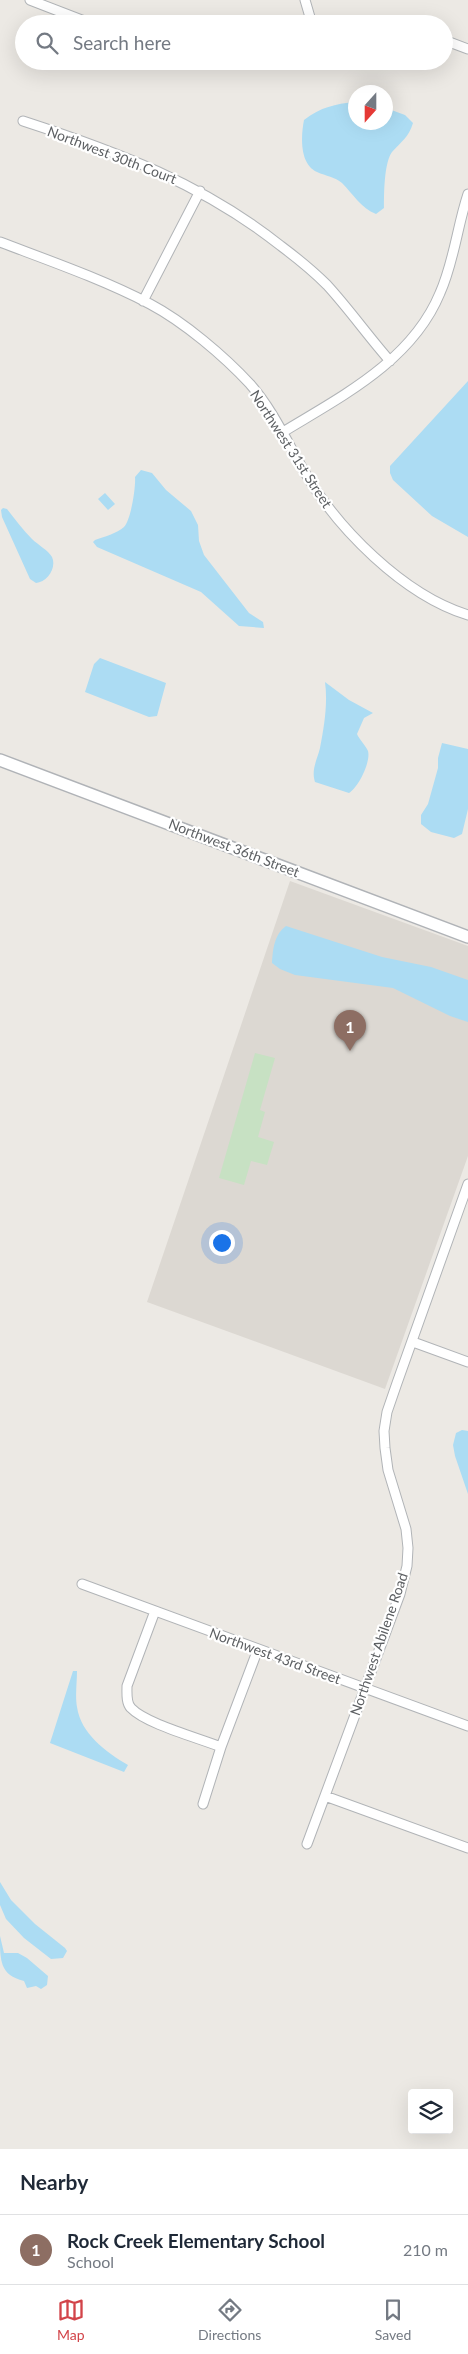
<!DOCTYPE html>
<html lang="en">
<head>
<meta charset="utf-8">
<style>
	body { margin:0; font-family:Lato,sans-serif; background:#f6f6f7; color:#1f2937 }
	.controls { position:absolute; right:15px; bottom:15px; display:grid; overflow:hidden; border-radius:5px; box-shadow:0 5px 20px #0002 }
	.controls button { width:45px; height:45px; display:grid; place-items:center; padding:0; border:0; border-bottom:1px solid #e0e1e3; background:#fff; color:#1f2937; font:25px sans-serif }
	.compass { position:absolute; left:348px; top:85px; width:45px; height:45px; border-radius:50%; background:#fff; box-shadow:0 5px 20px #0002; rotate:201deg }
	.you { position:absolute; left:221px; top:1242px; width:18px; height:18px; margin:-12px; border:4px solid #fff; border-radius:50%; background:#1a73e8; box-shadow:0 0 0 8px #1a73e833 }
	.badge { display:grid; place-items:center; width:32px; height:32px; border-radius:50%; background:#d24449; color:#fff; font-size:16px; font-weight:700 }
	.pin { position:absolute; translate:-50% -41px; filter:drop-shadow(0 1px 2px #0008) }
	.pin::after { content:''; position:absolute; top:26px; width:18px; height:15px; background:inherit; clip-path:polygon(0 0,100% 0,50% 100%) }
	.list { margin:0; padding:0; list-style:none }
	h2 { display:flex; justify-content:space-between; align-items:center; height:65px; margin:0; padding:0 20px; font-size:21px }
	h2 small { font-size:16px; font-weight:400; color:#747a83 }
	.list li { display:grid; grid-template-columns:32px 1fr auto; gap:15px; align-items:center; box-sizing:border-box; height:70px; padding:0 20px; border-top:1px solid #e0e1e3 }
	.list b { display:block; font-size:19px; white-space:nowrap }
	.list p { margin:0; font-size:16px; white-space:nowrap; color:#747a83 }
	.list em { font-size:16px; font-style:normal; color:#747a83 }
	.icon { flex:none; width:28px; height:28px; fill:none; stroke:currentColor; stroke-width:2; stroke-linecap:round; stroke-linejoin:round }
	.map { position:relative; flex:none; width:468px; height:2149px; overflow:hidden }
	.search { position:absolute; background:#fff; box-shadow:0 5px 20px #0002; left:15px; right:15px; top:15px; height:55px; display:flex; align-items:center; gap:12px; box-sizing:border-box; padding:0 18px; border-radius:28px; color:#747a83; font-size:19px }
	.sheet { height:135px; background:#fff }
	nav { display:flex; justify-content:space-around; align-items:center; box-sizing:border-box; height:70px; border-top:1px solid #e0e1e3; background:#fff; font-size:14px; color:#747a83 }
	nav a { display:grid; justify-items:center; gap:2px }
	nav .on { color:#d24449 }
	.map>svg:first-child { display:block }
	.education { fill:#dcd8d2 }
	.green { fill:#c7e1c3 }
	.water { fill:#acdcf3 }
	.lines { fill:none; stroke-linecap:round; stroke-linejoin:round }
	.street-casing { stroke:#b1b4b7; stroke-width:11 }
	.secondary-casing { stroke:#b0b3b7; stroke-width:14 }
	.street { stroke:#fff; stroke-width:9 }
	.secondary { stroke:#fff; stroke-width:11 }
	.labels { text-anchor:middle; stroke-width:4.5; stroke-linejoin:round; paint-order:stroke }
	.street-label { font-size:14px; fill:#5c5f62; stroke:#fff }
</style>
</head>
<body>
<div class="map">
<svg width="468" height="2149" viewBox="0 0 468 2149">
	<rect width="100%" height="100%" fill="#ece9e4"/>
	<path class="education" d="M290,881L468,946V1156L385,1389L147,1302Z"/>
	<path class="green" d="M255,1053L275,1058L260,1110L265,1112L258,1137L274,1142L267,1165L251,1161L244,1185L219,1178Z"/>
	<path class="water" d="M355,102L356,122H386V108L405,115L413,123C409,137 401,142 392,152C384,163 384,194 384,208L376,214C361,208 353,194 342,183C335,177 326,176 317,172C299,164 301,135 304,120C321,107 335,104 355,102Z
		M468,381V537L432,516L393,480L390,473V466Z
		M141,470L152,473L166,490L191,511L198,525L199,541L204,555L249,613L263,622L264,628L239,626L201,592L97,547L93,542L95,540C104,537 117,533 124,527C131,520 136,486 135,477Z
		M105,493L115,504L108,510L98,499Z
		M3,508L7,509C15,519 23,530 32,539C38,545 48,550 52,557C57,568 47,582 36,583L30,579L2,517L1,510Z
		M100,658L166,683L157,716L149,717L85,692L94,664Z
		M325,682L349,700L373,713L364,718L357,734C359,739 366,746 368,751C371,762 358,788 349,793L315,782C311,770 317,760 320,748C324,727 328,704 325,682Z
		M442,743L468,749V809L462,834L454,838L431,832L421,824V815L428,804L438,768V758Z
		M286,926L382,957L431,967L468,980V1022L450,1016L393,988L295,975L280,969L272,963C273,949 274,935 286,926Z
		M462,1430L468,1431V1494L455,1456L453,1445L456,1433Z
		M73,1671H77C77,1682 75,1696 77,1707C81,1734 106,1752 128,1765L124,1772L50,1743Z
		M0,1882L11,1900L35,1924L65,1948L67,1951L63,1958L51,1959L24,1938L6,1919L0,1905Z
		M0,1936L4,1953H18L27,1958L48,1976L47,1985L41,1989L36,1986L27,1988L24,1981C0,1975 0,1961 0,1936Z"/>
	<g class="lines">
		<g class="street-casing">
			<path id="street" d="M30,0L92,24
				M305,0L312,24
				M337,24L356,22L379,24
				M444,40L468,49
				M23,121C118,152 203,184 281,246C297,258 313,271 327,285C349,309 368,336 390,361
				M0,242C50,261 102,279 150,304C184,322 224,356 250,384C273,410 287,442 304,471C337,528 403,595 468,615
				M143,301L200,191
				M283,432C342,396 412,361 440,293C454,262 457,227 468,194
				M413,1342L468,1362
				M82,1584L468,1726
				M155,1611L127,1686C127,1693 126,1703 131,1708C146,1724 199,1738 221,1747
				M325,1796L468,1848
				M203,1804L221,1747L258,1649
				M307,1844L400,1594L407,1566L408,1548L406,1529L388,1470L385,1448L384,1431L387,1412L397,1383L468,1184"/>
		</g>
		<g class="secondary-casing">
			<path id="secondary" d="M0,760L468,937"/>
		</g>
		<use href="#street" class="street"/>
		<use href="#secondary" class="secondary"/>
	</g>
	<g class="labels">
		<g class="street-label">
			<text transform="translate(112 155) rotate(21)" y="5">Northwest 30th Court</text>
			<text transform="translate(291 449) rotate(57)" y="5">Northwest 31st Street</text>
			<text transform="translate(234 848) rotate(21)" y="5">Northwest 36th Street</text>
			<text transform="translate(379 1644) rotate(-71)" y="5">Northwest Abilene Road</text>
			<text transform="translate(275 1656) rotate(20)" y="5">Northwest 43rd Street</text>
		</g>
	</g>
</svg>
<div class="controls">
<button><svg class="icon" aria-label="layers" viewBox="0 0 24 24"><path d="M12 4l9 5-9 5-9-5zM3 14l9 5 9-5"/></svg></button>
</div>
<svg class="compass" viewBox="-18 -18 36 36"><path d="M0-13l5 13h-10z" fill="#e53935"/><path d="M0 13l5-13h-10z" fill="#747a83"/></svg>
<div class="you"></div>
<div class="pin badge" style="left:350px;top:1051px;background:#8d6e63">1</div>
<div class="search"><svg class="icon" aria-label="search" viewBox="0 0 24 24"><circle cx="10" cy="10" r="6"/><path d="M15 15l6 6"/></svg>Search here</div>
</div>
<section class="sheet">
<h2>Nearby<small></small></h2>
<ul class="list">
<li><span class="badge" style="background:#8d6e63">1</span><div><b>Rock Creek Elementary School</b><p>School</p></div><em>210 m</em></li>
</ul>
</section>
<nav>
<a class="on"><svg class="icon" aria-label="map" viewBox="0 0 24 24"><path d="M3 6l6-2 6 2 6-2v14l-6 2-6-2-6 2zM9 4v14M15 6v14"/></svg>Map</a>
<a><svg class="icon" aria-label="directions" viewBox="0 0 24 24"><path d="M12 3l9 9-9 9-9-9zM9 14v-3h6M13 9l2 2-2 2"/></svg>Directions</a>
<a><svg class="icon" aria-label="saved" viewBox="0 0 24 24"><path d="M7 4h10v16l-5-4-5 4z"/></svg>Saved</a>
</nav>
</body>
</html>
